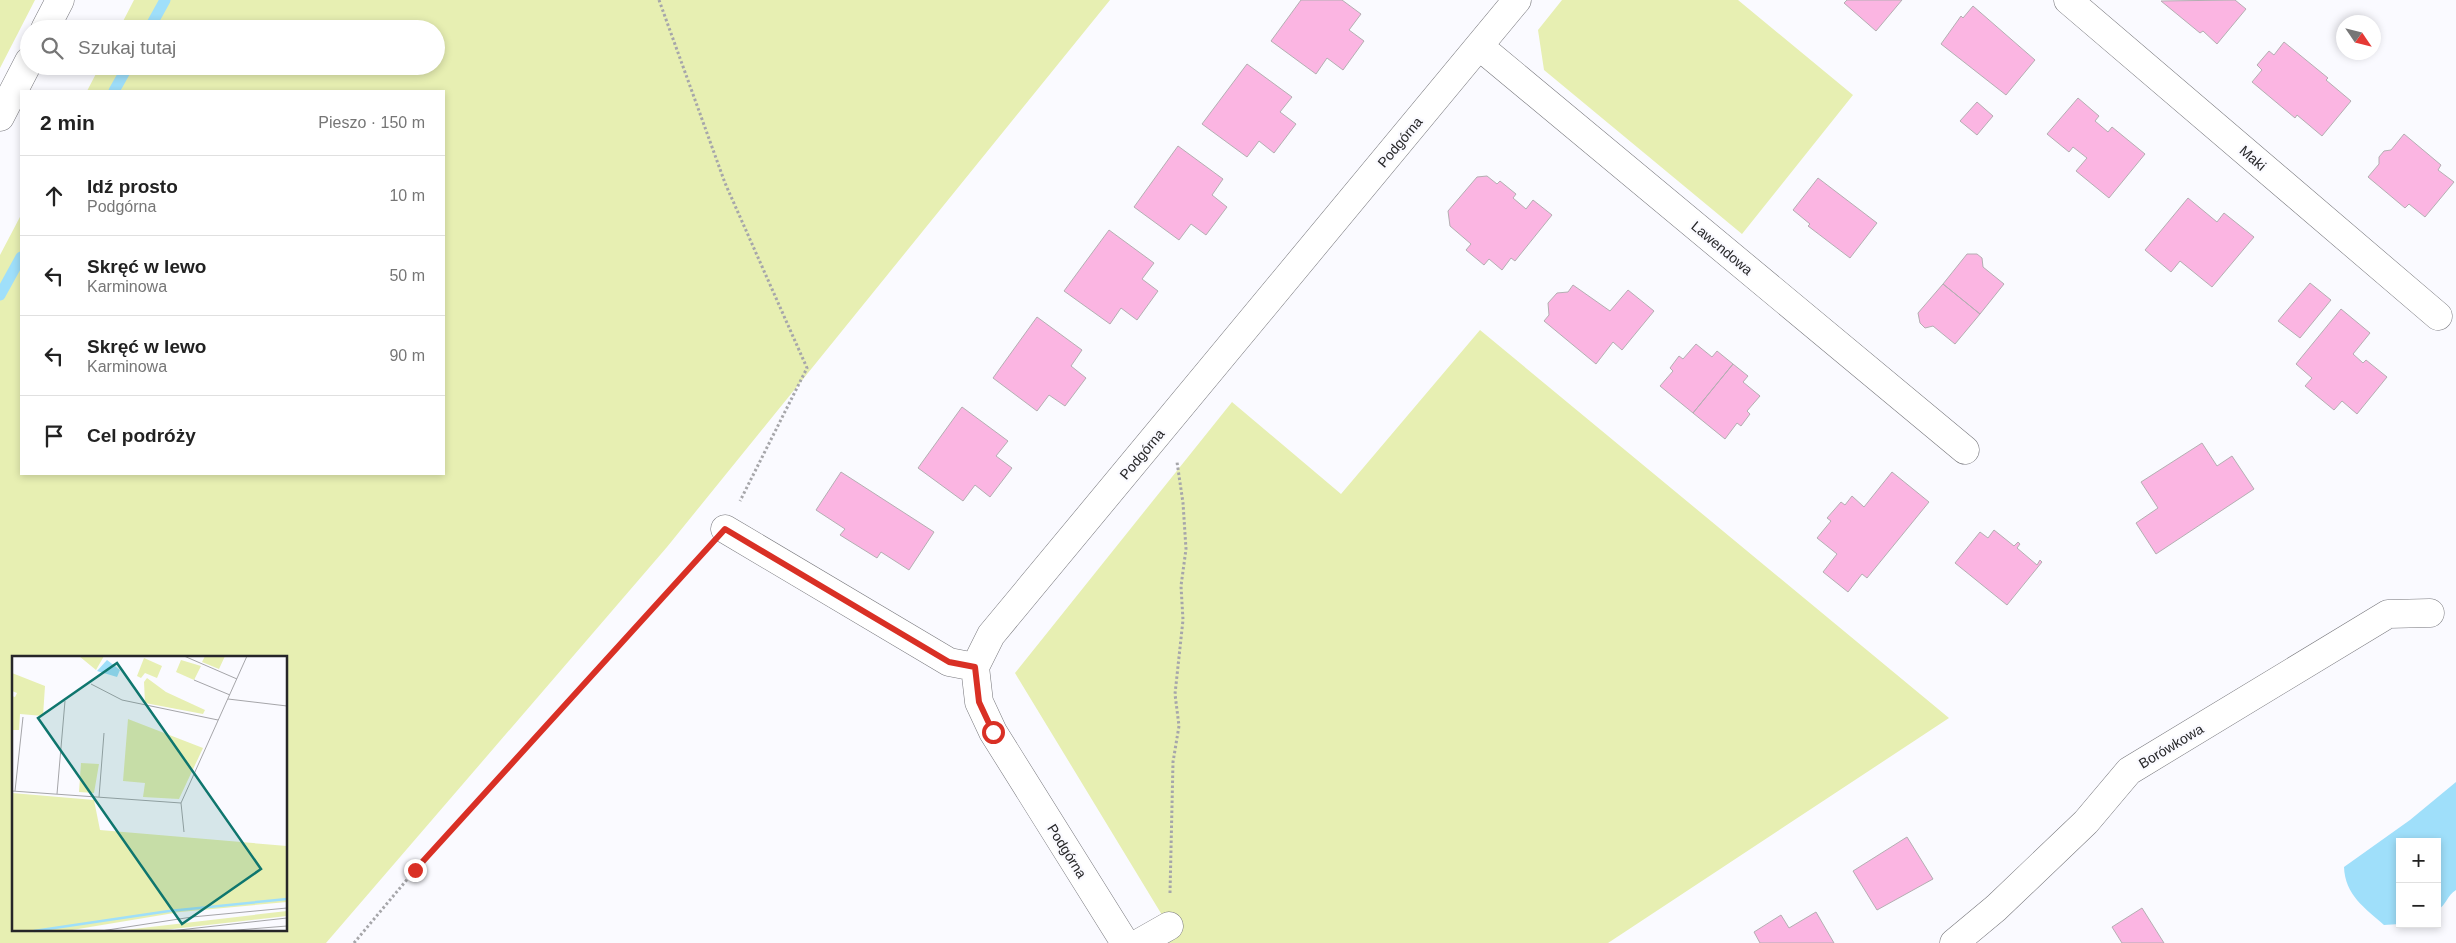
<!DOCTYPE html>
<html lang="pl">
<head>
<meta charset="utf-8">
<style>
	body { margin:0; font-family:Helvetica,sans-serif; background:#f2f2f2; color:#222 }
	.controls { position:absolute; right:15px; bottom:15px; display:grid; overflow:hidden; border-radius:0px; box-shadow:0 2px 8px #0003 }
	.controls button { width:45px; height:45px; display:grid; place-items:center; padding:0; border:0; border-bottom:1px solid #e0e0e0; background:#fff; color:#222; font:25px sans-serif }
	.compass { position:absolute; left:2336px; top:15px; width:45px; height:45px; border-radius:50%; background:#fff; box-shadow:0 2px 8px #0003; rotate:125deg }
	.stop { position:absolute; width:15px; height:15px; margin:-11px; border:4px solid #d93025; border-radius:50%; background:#fff }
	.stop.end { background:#d93025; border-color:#fff; box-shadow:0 1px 5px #0008 }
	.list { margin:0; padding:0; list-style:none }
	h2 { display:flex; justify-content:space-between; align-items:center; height:65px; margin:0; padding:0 20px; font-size:21px }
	h2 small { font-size:16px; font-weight:400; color:#767676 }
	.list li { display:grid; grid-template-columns:32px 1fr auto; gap:15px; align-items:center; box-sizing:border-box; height:80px; padding:0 20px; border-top:1px solid #e0e0e0 }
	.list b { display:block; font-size:19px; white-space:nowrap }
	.list p { margin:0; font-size:16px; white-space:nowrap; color:#767676 }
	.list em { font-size:16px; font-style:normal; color:#767676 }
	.icon { flex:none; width:28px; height:28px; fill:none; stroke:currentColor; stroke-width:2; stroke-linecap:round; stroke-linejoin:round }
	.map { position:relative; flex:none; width:2456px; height:943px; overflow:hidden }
	.search { position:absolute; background:#fff; box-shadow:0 2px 8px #0003; left:20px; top:20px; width:425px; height:55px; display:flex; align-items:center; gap:12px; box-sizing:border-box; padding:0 18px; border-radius:28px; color:#767676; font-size:19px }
	.panel { position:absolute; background:#fff; box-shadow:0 2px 8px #0003; left:20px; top:90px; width:425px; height:385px; border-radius:0px }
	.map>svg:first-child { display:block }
	.green { fill:#e7efb2; fill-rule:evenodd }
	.water { fill:#9fdffa }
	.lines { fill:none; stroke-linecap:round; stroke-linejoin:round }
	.stream { stroke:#9fdffa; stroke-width:11 }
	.building { fill:#fbb5e2; stroke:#b4aeb2 }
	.minor-casing { stroke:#77777c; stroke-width:29 }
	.highway-casing { stroke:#77777c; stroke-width:29 }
	.path { stroke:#a6a6aa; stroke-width:3; stroke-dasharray:2.5 2.5; stroke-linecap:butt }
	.minor { stroke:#fff; stroke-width:28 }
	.highway { stroke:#fff; stroke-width:28 }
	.route { stroke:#d93025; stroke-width:6 }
	.labels { text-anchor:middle; stroke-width:4.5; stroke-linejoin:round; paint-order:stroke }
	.street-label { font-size:14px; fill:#262628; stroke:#fafaff }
	.inset-river { fill:none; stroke:#9fdffa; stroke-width:2.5 }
	.inset-road { fill:none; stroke:#a5a5a9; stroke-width:1 }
	.view { fill:#0f766e; fill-opacity:0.15; stroke:#0f766e; stroke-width:2.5 }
	.inset-edge { fill:none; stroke:#262628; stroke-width:2.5 }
</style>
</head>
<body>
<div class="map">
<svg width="2456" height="943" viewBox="0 0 2456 943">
	<rect width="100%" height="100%" fill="#fafaff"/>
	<path class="green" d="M0,0H35L0,68Z
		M134,0H1110L667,547L326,943H0V255L21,215V474H444V91H87L100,66H436V29H119ZM14,657H286V929H14Z
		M1562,0H1738L1853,95L1742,234L1544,70L1538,30Z
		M1480,330L1949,718L1608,943H1168L1176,938L1015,673L1232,402L1341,494Z"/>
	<path class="water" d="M2456,782V890C2447,895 2446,906 2437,910V842H2400V924L2384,925C2365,908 2345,895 2344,867L2410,820Z"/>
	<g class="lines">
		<path class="stream" d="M149,29L165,0
			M114,91L128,66
			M0,295L21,257"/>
	</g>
	<path class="building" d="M1301,0H1342L1361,14L1349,30L1364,41L1343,70L1327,58L1316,74L1271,41Z
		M1847,0H1902L1876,31L1844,3Z
		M2235,0L2246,9L2217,44L2203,31L2200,33L2161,1Z
		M1973,6L2035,60L2006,95L1941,44L1961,16L1963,18Z
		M2284,42L2328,78L2326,80L2351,101L2322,136L2297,115L2295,118L2252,82L2262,70L2257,65L2269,51L2274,55Z
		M1247,64L1292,97L1280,112L1296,124L1274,153L1259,141L1247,157L1202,124Z
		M2078,98L2099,116L2095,121L2108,132L2112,127L2145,154L2109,198L2076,171L2087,158L2073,147L2069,152L2047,134Z
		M1977,102L1993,116L1977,135L1960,121Z
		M2404,134L2441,165L2438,170L2454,182L2425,217L2409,204L2405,208L2368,177L2379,164V157L2384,151L2391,150Z
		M1178,146L1223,179L1212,195L1227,207L1206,235L1191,224L1179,240L1134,207Z
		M1487,176L1497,184L1500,181L1516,194L1513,198L1526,209L1533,200L1552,215L1515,261L1511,258L1502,270L1489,259L1484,265L1466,250L1471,244L1450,226L1448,211L1477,177Z
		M1818,178L1877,223L1850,258L1808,226L1810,224L1793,210Z
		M2188,198L2217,222L2224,213L2254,237L2212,287L2180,261L2171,272L2145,250Z
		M1109,230L1154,263L1142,279L1158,291L1137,320L1121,308L1110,324L1064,291Z
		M1967,254H1977L1982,258L1983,267L2004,284L1980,314L1943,284Z
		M2310,283L2331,300L2300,338L2278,321Z
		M1943,284L1980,314L1955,344L1933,326L1925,328L1920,323L1918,313Z
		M1573,285L1610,311L1628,290L1654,311L1622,350L1613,342L1596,364L1544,321L1549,315L1548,303L1557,293L1568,292Z
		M2341,309L2370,333L2353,354L2363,363L2366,360L2387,377L2357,414L2342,401L2334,410L2305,386L2312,378L2296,364Z
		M1037,317L1082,350L1071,366L1086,378L1065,406L1049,395L1037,411L993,378Z
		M1696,344L1712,357L1717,351L1733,364L1693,413L1660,386L1673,371L1670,368L1679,356L1683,359Z
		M1733,364L1748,376L1743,382L1760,396L1747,411L1750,414L1741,426L1737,423L1725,439L1693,413Z
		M962,407L1008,441L996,456L1012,468L990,497L975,485L963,501L918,468Z
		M2202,443L2217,466L2232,456L2254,489L2156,554L2136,523L2158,508L2141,482Z
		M841,472L934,532L909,570L881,552L877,558L840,535L845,529L816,510Z
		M1892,472L1929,502L1867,578L1862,574L1848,592L1823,572L1837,554L1817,538L1831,521L1827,518L1841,502L1845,505L1852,496L1864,507Z
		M1994,530L2014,546L2018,542L2020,544L2017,548L2037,565L2040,560L2042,562L2007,605L1955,563L1980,532L1988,538Z
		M1907,837L1933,879L1877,910L1853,871Z
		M2142,908L2164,943H2122L2112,927Z
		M1816,912L1834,943H1760L1754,932L1781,915L1789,928Z"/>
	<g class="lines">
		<g class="minor-casing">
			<path id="minor" d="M2068,0L2438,316
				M1479,46L1965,450
				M725,529L949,662L975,667
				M1125,943L993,732L979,702L975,667L991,635L1517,0
				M1139,943L1169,926
				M1954,943L1996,908L2086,822L2129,771L2388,614L2430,613"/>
		</g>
		<g class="highway-casing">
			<path id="highway" d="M45,29L60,0
				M0,117L29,61"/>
		</g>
		<path class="path" d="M659,0L725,183L807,368L740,501
			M1170,893L1173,762L1179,726L1175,694L1183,620L1181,586L1186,549L1183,503L1177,462
			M354,943L415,870L704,553"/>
		<use href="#minor" class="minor"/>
		<use href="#highway" class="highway"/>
	</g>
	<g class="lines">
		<path class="route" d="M415,870L725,529L949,662L975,667L979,702L993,732"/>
	</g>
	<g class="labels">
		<g class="street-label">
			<text transform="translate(1400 142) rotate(-50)" y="5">Podgórna</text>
			<text transform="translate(2253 158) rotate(41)" y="5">Maki</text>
			<text transform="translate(1722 248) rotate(40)" y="5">Lawendowa</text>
			<text transform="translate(1142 454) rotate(-50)" y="5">Podgórna</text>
			<text transform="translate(2171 746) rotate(-31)" y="5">Borówkowa</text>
			<text transform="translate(1067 851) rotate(58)" y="5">Podgórna</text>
		</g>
	</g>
	<g transform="translate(12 656)">
		<rect width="275" height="275" fill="#fafaff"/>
		<path d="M67,0H92L84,14ZM193,0H213L207,13L190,6ZM132,2L150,10L145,22L133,17L129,22L125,20ZM169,4L189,10L182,24L164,16ZM0,17L33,30L31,60L8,58L7,74H0V40L3,41L5,37L0,35ZM135,22L154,36L193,54L191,58L133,47L132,26ZM116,63L191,92L167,143L131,141L133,127L111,125ZM69,107L87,108L82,137L67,136ZM0,137L82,144L88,174L275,190V246L168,256L54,275H0ZM275,255V260L143,275H104Z" fill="#e7efb2"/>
		<path d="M95,4L108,14L105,21L85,15Z" fill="#9fdffa"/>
		<path class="inset-river" d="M22,275L157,255L275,243"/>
		<path class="inset-road" d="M172,0L225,23M182,24L218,39M79,28L110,44L206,64M216,43L275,50M0,135L169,147L235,0M3,135L11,61M45,138L53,45M87,141L92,77M169,147L172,176M89,275L180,261L275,252M158,275L275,262M213,275L275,270"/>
		<path class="view" d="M105,7L249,213L170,268L26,62Z"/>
		<rect width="275" height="275" class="inset-edge"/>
	</g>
</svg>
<div class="controls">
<button>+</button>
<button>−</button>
</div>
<svg class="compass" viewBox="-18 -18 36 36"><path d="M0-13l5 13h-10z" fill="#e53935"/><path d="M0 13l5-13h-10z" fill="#767676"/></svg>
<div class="stop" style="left:993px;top:732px"></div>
<div class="stop end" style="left:415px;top:870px"></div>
<div class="search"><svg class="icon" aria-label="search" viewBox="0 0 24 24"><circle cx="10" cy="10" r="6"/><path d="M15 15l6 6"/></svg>Szukaj tutaj</div>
<section class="panel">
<h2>2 min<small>Pieszo · 150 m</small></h2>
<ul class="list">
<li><svg class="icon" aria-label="ahead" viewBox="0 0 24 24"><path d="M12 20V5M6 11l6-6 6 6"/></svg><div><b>Idź prosto</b><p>Podgórna</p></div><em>10 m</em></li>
<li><svg class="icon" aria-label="left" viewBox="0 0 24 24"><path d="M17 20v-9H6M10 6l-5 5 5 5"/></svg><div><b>Skręć w lewo</b><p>Karminowa</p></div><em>50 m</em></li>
<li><svg class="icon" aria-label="left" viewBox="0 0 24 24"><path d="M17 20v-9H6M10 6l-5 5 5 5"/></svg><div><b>Skręć w lewo</b><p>Karminowa</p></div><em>90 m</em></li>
<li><svg class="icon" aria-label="arrive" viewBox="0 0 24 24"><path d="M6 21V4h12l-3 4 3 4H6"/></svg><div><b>Cel podróży</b></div></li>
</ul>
</section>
</div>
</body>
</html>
